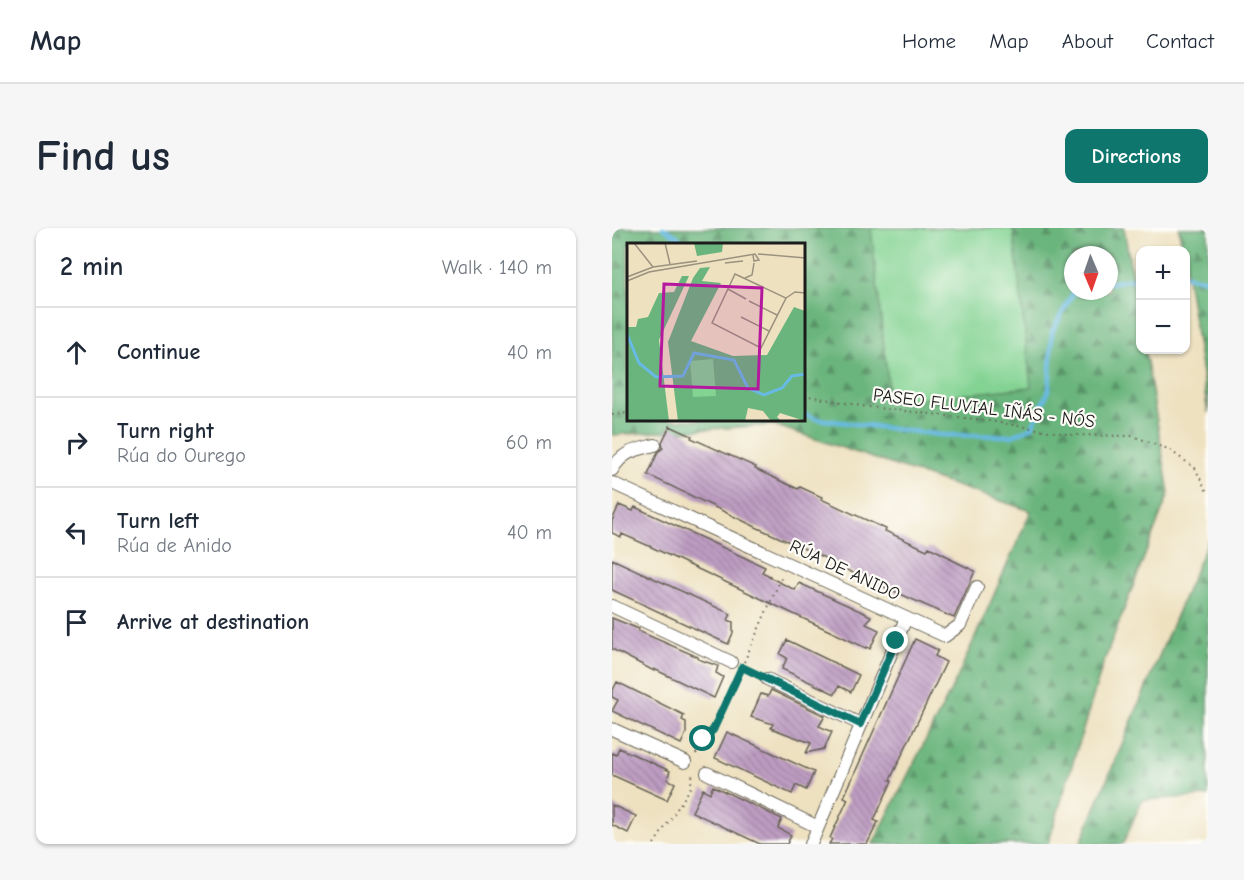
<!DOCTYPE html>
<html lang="en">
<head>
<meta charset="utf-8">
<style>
	body { margin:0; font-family:"Comic Neue",sans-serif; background:#f6f6f7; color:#1f2937 }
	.controls { position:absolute; right:18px; top:18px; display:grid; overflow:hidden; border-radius:12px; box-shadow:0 2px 4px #0004 }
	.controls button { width:54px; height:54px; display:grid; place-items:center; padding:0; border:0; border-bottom:2px solid #e0e1e3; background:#fff; color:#1f2937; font:30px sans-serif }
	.compass { position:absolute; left:452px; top:18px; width:54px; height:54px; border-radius:50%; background:#fff; box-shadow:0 2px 4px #0004; rotate:178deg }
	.stop { position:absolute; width:18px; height:18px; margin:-14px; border:4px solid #0f766e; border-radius:50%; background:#fff }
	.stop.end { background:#0f766e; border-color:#fff; box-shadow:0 2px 6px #0008 }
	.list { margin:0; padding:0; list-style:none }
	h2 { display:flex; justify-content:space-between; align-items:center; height:78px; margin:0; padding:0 24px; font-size:26px }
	h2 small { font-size:20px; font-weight:400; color:#747a83 }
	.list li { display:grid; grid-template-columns:39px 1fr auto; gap:18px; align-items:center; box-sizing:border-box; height:90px; padding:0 24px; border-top:2px solid #e0e1e3 }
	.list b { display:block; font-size:22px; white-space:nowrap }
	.list p { margin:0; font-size:20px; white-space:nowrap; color:#747a83 }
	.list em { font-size:20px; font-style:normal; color:#747a83 }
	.icon { flex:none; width:33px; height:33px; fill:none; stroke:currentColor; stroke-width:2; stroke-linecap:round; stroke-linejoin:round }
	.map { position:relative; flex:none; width:596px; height:616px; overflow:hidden; border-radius:12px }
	header { display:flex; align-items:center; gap:36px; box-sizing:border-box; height:84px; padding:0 30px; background:#fff; border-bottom:2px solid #e0e1e3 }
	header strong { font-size:28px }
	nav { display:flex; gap:33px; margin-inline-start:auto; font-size:21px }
	.intro { display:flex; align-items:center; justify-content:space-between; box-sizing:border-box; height:144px; padding:0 36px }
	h1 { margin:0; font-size:42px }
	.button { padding:15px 27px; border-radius:12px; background:#0f766e; color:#fff; font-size:21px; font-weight:700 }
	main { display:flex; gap:36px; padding:0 36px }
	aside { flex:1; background:#fff; border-radius:12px; box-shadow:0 2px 4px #0004 }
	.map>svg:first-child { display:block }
	.forest { fill:url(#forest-firs); stroke:#43684c; stroke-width:1.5; fill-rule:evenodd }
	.pitch { fill:#83d393; stroke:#507858; stroke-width:1.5 }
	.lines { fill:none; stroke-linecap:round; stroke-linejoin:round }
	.stream { stroke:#67bae3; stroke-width:4.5 }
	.building { fill:url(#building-back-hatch) }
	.minor-casing { stroke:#666155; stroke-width:14 }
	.path { stroke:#666155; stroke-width:2; stroke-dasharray:1.5 4.5; stroke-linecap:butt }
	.minor { stroke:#fff; stroke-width:12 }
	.route { stroke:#0f766e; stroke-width:8 }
	.labels { text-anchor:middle; stroke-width:4.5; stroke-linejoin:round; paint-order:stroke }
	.street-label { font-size:18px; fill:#1c1c1c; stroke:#fdfcf7 }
	.inset-river { fill:none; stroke:#67bae3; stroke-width:3 }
	.inset-road { fill:none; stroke:#9a927e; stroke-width:1.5 }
	.view { fill:#b5179e; fill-opacity:0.15; stroke:#b5179e; stroke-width:3 }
	.inset-edge { fill:none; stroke:#1c1c1c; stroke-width:3 }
</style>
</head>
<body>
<header>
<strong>Map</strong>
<nav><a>Home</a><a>Map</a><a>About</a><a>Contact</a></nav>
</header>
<div class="intro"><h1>Find us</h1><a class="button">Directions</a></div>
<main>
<aside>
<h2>2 min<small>Walk · 140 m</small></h2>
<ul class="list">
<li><svg class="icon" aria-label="ahead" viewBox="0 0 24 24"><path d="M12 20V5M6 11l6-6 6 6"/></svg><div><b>Continue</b></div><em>40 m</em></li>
<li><svg class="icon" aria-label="right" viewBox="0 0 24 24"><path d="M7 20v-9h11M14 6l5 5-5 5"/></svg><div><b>Turn right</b><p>Rúa do Ourego</p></div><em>60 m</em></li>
<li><svg class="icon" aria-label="left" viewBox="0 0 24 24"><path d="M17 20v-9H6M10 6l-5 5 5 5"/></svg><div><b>Turn left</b><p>Rúa de Anido</p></div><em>40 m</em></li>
<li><svg class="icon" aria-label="arrive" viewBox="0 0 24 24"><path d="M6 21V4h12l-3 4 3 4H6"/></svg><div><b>Arrive at destination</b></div></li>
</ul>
</aside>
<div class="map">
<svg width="596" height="616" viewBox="0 0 596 616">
	<defs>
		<pattern id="forest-firs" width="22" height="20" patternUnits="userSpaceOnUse" patternTransform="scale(1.5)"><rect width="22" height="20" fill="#6ab57d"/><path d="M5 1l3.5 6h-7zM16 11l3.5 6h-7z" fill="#569266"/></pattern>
		<pattern id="building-back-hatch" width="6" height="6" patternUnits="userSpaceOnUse" patternTransform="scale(1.5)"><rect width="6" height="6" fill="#be9dc3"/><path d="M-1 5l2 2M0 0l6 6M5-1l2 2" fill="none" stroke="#9a7f9e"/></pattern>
	</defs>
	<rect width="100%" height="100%" fill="#fdfcf7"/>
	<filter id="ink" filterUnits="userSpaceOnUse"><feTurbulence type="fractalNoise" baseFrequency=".0167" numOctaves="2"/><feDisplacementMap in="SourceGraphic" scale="12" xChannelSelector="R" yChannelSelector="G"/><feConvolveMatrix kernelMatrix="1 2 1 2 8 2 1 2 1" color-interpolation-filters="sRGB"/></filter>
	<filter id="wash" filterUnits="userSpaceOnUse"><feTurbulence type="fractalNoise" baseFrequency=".008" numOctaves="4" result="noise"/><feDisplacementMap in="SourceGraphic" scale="24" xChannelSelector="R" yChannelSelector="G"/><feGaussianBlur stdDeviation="1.35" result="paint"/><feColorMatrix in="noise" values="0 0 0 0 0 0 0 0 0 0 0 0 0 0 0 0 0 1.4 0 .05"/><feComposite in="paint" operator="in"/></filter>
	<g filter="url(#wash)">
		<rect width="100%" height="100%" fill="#eee1c0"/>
		<path class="forest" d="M0,0H512L528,96V122H533L557,265L491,436L436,616H261L345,450L419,283L162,197L0,207ZM16,16H192V192H16ZM461,27H497V63H461Z
			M567,0H596V185L574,42V22H570Z
			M596,312V568L530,572L511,616H468Z"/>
		<path class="pitch" d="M259,0H401L419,159L278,174Z"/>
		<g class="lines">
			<path class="stream" d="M51,0L65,8L72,16
				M574,48L596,52
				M497,55L528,50
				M192,186L205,191L329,207L400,208L420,199L437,162L440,104L461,65L470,63"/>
		</g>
		<g id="blocks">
			<path class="building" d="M58,198L80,208L79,210L144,239L143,241L186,261L188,259L210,269L209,271L274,301L273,303L315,322L317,319L339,330L338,331L363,343L342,390L230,340L231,338L146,300L36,247L46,224L51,220L50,214Z
				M7,277L21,283L23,279L153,339L150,344L158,348L157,349L183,362L187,355L259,388L254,396L267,402L258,421L255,419L254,420L37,318L10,306L9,309L0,305V293Z
				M0,331L119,386L116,392L121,394V405L116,416L0,362Z
				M0,390L27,401L26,403L86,429V431L106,438L104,445L111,449L102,470L42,441V443L0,421Z
				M303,411L326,422L323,428L334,434L278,552L280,553L262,592L266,594L255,616H217L220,611L218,610L236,571L232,569Z
				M175,412L243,445L247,447L239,464L227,458L223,466L170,441L175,430L168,426Z
				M5,454L72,487L70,492L74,494V505L69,516L0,483L6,472L0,469V464Z
				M159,462L213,488L207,498L220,504L212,521L194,525L199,515L159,500L161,496L139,489L149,466L156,468Z
				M115,504L202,544L194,562L184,557L180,566L103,530Z
				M7,520L58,543L55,551L63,555L55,572L0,547V525L4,527Z
				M101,558L170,591L166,600L179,607L175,616H148L80,584L91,561L98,565Z
				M0,577L24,588L16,605L0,597Z"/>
		</g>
	</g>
	<g filter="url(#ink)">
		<use href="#blocks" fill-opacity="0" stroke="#666155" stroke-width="1.5"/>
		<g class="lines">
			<g class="minor-casing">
				<path id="minor" d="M0,242C11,223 23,222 43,217
					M0,255L294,390L199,616
					M0,378L119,434
					M294,390L333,408L348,397L365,359
					M155,451L248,496
					M0,501L73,534
					M95,545L206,599"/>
			</g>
			<path class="path" d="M192,167L249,178L372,192L461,207L521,208L556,221L583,240L596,266
				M0,187L16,185
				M132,434L170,348
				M130,439L144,445
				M84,526L91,511L101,502L127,444
				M42,616L78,561L81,544"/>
			<use href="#minor" class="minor"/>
		</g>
	</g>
	<g class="lines" filter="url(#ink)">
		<path class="route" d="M91,511L101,502L130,439L248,496L284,413"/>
	</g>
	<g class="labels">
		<g class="street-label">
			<text transform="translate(372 180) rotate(7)" y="6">PASEO FLUVIAL IÑÁS - NÓS</text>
			<text transform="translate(233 342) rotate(25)" y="6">RÚA DE ANIDO</text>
		</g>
	</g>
	<g transform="translate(15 15)">
		<rect width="178" height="178" fill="#eee1c0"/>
		<path d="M67,0H96L95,9L70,13ZM83,24L75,38L94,40L64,98L106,113L140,112L167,64L178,68V178L153,170L150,174L154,178H144L136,168L121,165L118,178H51L41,99L66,35L73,25ZM55,33H62L32,97L42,178H0V84H9L11,76L21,74L32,50L47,49Z" fill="#6ab57d"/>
		<path d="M86,116L89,153L66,154L63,118Z" fill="#83d393"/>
		<path class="inset-river" d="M0,91L12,120L29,134L56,133L67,110L107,117L121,145L137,152L155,145L165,133L179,131"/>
		<path class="inset-road" d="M7,0L26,24M38,0L43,21M131,11L179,15M98,20L116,18M108,31L159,55L134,105L85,80ZM0,34L26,24L70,18M118,35L125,32L127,20M0,38L22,29L128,11L132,17L127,18L126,12M101,46L119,56M159,55L168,49L179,50M122,58L150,72M114,74L142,88"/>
		<path class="view" d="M37,41L135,45L131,146L33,143Z"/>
		<rect width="178" height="178" class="inset-edge"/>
	</g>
</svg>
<div class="controls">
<button>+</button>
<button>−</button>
</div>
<svg class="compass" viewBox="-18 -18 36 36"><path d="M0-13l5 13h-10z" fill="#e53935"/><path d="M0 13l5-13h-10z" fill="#747a83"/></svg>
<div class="stop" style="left:91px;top:511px"></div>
<div class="stop end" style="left:284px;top:413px"></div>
</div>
</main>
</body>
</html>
